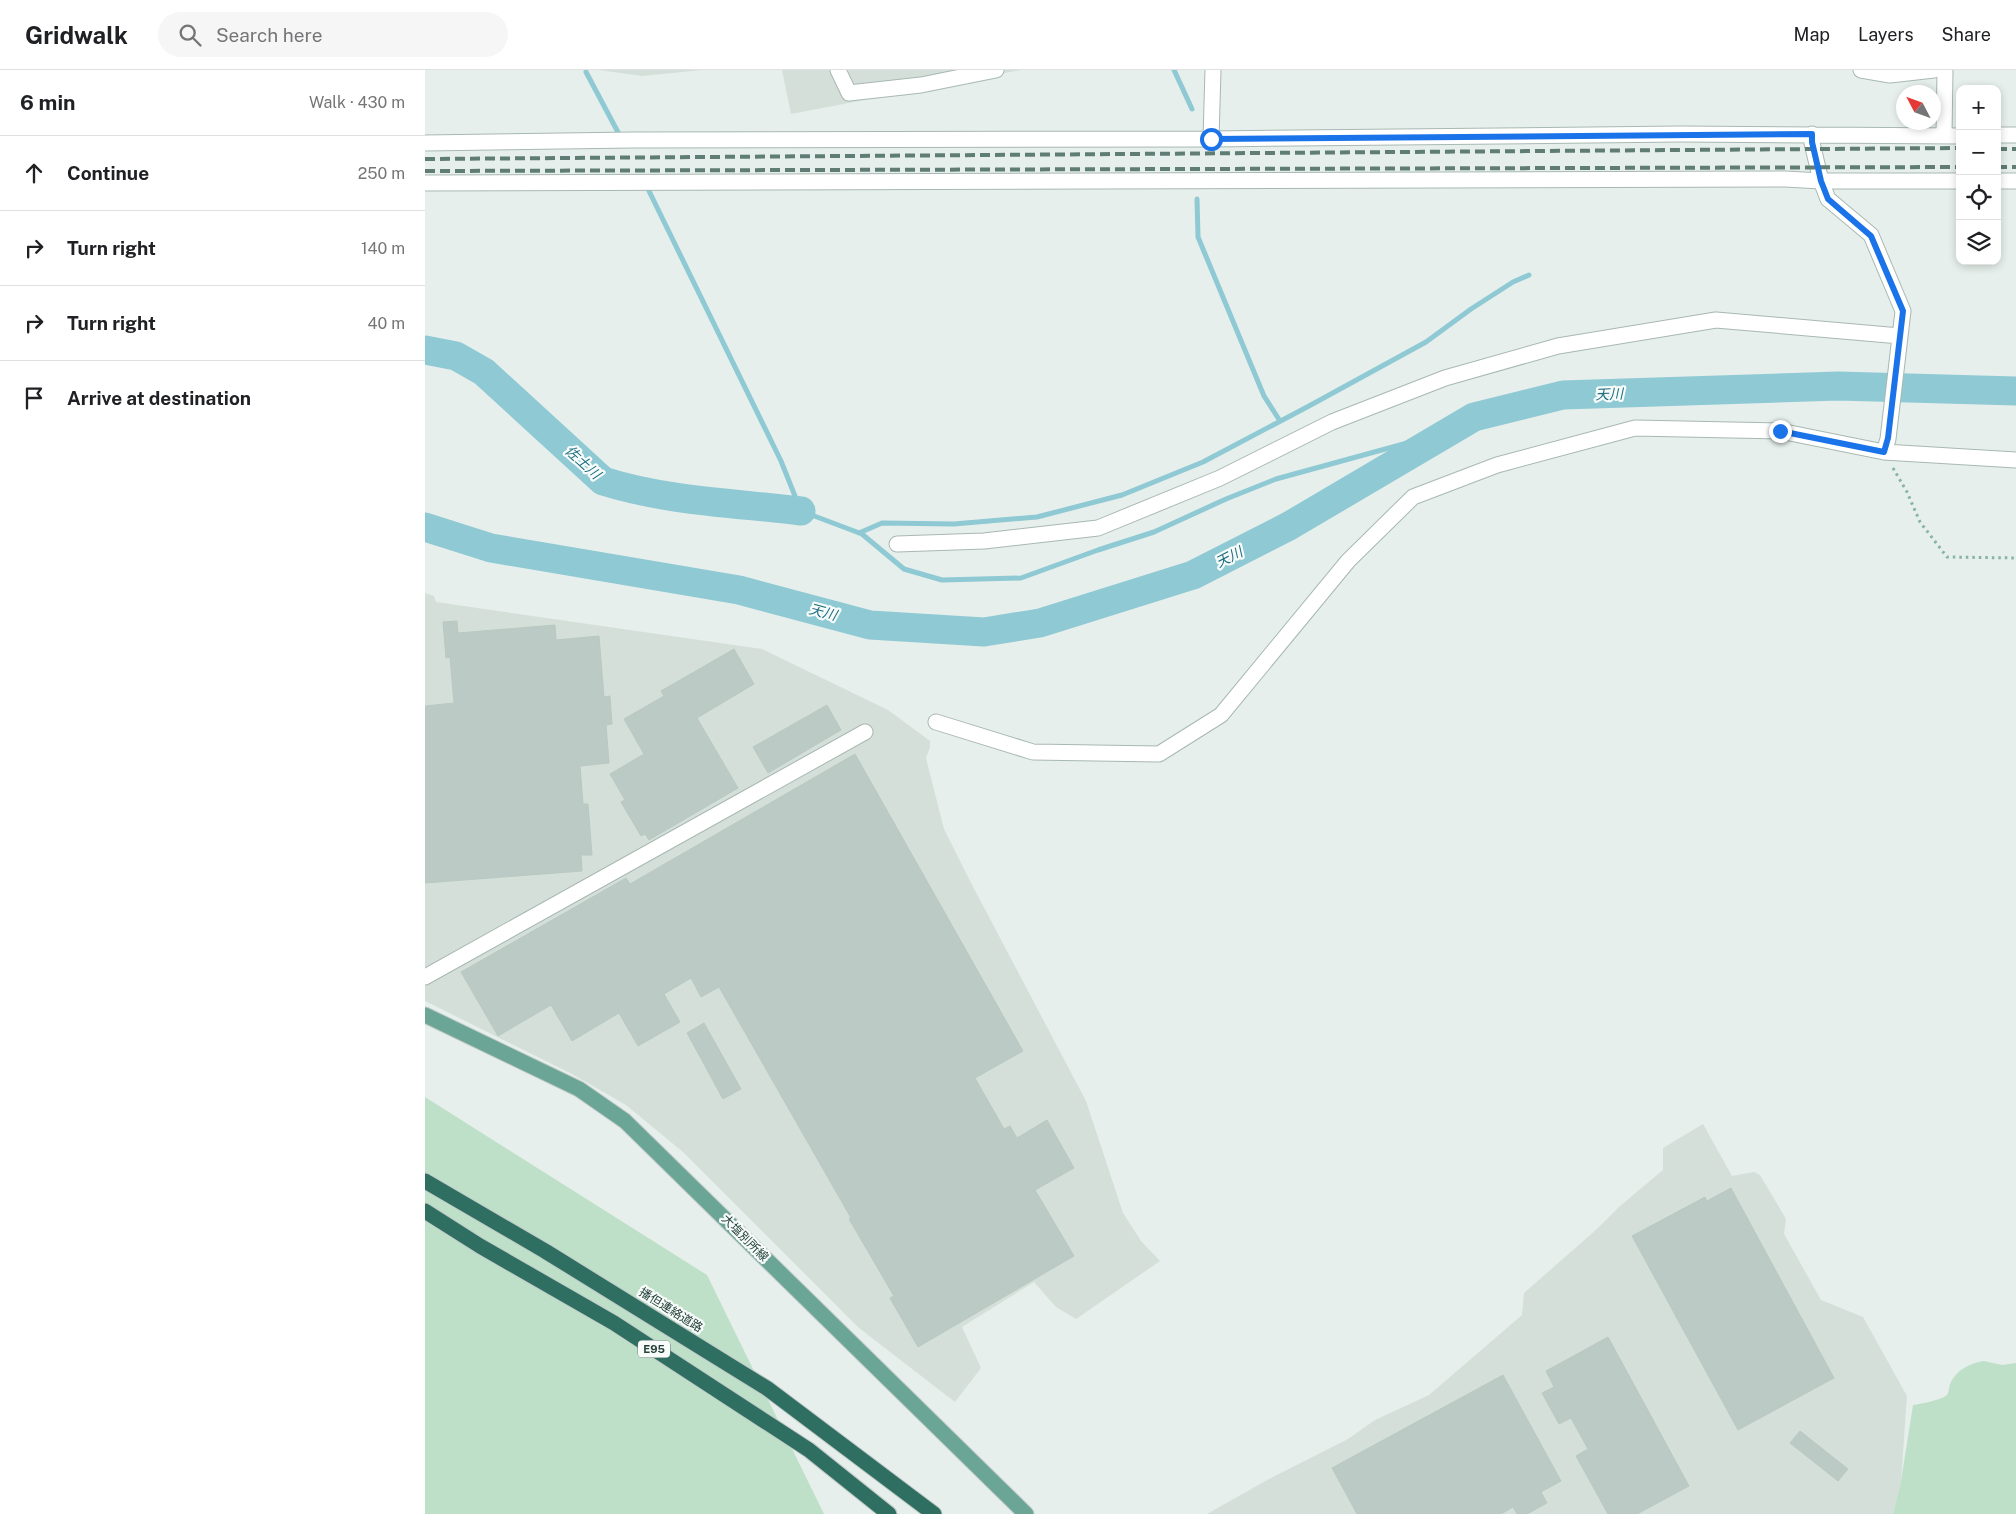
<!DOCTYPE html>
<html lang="en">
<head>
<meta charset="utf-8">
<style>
	body { margin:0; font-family:"Public Sans","Noto Sans JP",sans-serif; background:#f6f6f6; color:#202124 }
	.controls { position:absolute; right:15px; top:15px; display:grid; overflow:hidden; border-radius:10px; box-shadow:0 2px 8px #0003 }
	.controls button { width:45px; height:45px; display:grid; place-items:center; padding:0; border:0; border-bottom:1px solid #e0e0e0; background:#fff; color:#202124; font:25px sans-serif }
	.compass { position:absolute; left:1471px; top:15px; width:45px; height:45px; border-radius:50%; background:#fff; box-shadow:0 2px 8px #0003; rotate:311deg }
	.stop { position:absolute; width:15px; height:15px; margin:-11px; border:4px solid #1a73e8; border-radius:50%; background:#fff }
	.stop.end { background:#1a73e8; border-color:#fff; box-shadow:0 1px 5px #0008 }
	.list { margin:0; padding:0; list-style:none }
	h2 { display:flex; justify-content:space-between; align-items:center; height:65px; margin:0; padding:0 20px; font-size:21px }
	h2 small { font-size:16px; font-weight:400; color:#757577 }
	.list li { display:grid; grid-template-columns:32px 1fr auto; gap:15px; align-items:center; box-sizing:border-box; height:75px; padding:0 20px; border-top:1px solid #e0e0e0 }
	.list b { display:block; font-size:19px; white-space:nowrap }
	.list em { font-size:16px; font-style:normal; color:#757577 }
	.icon { flex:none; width:28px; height:28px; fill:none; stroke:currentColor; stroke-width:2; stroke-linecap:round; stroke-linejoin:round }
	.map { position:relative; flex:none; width:1591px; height:1444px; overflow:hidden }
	header { display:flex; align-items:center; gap:30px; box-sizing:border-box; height:70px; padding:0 25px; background:#fff; border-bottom:1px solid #e0e0e0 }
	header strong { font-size:24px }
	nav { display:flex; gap:28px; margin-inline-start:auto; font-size:18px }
	.search { width:350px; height:45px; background:#f6f6f6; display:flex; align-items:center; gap:12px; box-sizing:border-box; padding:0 18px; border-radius:28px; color:#757577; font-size:19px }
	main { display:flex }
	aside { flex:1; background:#fff }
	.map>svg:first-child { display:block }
	.built { fill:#d4dfda }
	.green { fill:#bfe0c8 }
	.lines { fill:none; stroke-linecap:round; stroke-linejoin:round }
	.stream { stroke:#8ec9d4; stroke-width:5 }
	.river { stroke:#8ec9d4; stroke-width:29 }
	.building { fill:#bbcac4; stroke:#b8c9c2 }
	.minor-casing { stroke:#a8b8b2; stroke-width:17 }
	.major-casing { stroke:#c2cac8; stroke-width:17 }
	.highway-casing { stroke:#c2cac8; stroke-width:17 }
	.path { stroke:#86b3a5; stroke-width:3; stroke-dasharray:2.5 4; stroke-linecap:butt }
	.minor { stroke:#fff; stroke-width:15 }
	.major { stroke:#6aa596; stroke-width:15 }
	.highway { stroke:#2f6f62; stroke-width:15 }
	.rail { stroke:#5f7d75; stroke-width:4; stroke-dasharray:10 5; stroke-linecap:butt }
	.route { stroke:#1a73e8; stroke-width:6 }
	.labels { text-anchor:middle; stroke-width:4.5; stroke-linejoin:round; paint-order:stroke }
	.shield { fill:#f7fbf9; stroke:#637a73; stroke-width:1 }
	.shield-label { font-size:11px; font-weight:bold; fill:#24423a }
	.street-label { font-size:12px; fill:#24423a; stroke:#f7fbf9 }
	.water-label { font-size:14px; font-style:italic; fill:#1c6f80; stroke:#f7fbf9 }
</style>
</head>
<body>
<header>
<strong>Gridwalk</strong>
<div class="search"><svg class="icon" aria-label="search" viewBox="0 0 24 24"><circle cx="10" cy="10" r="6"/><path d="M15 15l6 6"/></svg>Search here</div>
<nav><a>Map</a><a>Layers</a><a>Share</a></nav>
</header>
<main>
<aside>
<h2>6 min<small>Walk · 430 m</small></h2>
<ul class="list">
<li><svg class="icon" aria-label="ahead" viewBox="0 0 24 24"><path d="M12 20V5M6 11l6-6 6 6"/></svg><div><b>Continue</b></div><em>250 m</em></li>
<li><svg class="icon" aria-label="right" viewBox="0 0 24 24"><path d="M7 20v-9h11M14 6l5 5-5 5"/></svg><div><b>Turn right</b></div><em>140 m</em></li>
<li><svg class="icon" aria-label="right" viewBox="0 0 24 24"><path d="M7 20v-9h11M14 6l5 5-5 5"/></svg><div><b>Turn right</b></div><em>40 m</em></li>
<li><svg class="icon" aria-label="arrive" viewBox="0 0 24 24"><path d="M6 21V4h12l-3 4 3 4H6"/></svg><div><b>Arrive at destination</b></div></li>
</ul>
</aside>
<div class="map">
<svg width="1591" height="1444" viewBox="0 0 1591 1444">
	<rect width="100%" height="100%" fill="#e6efeb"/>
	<path class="built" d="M174,0H277L217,6Z
		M357,0H596L366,44Z
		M0,523L9,526L11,532L337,579L463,640L505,671V677L501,688L519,759L545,811L661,1031L698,1143L716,1171L735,1191L651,1249L631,1237L609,1212L537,1257L556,1298L530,1332L434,1258L258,1082L201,1035L147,1004L0,931Z
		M1278,1054L1307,1106L1329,1102L1335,1105L1361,1149L1359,1164L1396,1230L1438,1247L1482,1326L1476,1411L1468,1444H782L844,1409L923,1369L950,1350L1004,1325L1097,1245L1099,1223L1172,1159L1195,1136L1238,1100V1078Z"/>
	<path class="green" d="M0,1027L282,1205L399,1444H0Z
		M1559,1291L1577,1295L1591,1293V1444H1468L1476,1411L1488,1335C1495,1334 1517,1330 1522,1325C1524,1322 1524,1318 1525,1314C1531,1300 1545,1293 1559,1291Z"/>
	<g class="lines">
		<path class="stream" d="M749,0L767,39
			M161,2L195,66
			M224,121L356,391L376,441L437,464L479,499L517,510L596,508L673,480L729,462L801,429L851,409L1026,361
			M772,129L773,167L839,326L855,351
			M434,463L457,453L529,454L612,447L697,425L778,392L884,336L1001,272L1046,239L1088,212L1104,205"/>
		<path class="river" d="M0,280L31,286L59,302L178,411C241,431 311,433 376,441
			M0,457L66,478L314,520L445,555L559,562L615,553L768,505L864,456L1049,347L1138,325L1413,316L1591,321"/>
	</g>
	<path class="building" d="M32,551L33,563L130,555L131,570L174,566L179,627L185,626L187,654L181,655L184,693L155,696L158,734H163L167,785H156L157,801L0,813V636L29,633L25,587L21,588L18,552Z
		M309,579L329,614L272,648L313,718L224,770L220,764L216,766L196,732L200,730L185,704L219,684L199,649L239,626L236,621Z
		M402,635L416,660L343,703L328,677Z
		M430,684L598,981L550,1008L579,1059L585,1056L592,1068L622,1050L649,1098L610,1120L649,1186L493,1277L465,1228L469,1226L424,1149L426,1148L294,917L276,927L266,908L239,924L255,952L213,976L194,943L147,971L126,935L73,966L36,902L201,808L205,814Z
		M279,953L316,1019L298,1029L262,963Z
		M1306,1118L1409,1308L1313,1360L1207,1166L1280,1127L1282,1131Z
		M1183,1267L1264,1416L1212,1444H1183L1151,1386L1163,1379L1146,1348L1134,1354L1117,1323L1129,1317L1121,1301Z
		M1078,1305L1136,1411L1116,1422L1122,1433L1102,1444H1092L1088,1437L1076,1444H932L907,1398Z
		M1375,1361L1423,1399L1413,1411L1365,1373Z"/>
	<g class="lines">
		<g class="minor-casing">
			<path id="minor" d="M413,0L424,23L496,15L571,0
				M1436,0L1465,5L1509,0
				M1387,64V73L1396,111L1403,129L1446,165L1478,241L1463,369L1459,382
				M1572,65H1591
				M1519,66L1520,0
				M786,69L788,0
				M0,73L208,70L786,69L1255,64L1535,66
				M1572,111H1591
				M0,113L1360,109L1396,111H1535
				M472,474L559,471L673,458L795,408L907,352L1020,308L1133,276L1291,250L1475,266
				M511,652L608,682L734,684L796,645L923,491L988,427L1072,395L1210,358L1355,361L1459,382L1591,390
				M0,907L440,662"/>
		</g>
		<g class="major-casing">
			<path id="major" d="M0,945L154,1019L200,1051L601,1444"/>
		</g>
		<g class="highway-casing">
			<path id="highway" d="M0,1111L120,1181L343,1319L509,1444
				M0,1141L55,1176L189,1253L384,1380L464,1444"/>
		</g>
		<path class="path" d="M1468,398L1482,422L1495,452L1522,487L1591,488"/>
		<use href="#minor" class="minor"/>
		<use href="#major" class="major"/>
		<use href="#highway" class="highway"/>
		<path class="rail" d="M1572,79H1591
			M0,89L1535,78
			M1572,97H1591
			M0,101L1535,97"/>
	</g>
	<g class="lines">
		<path class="route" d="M786,69L1387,64V72L1396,111L1403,129L1446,166L1478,241L1463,368L1459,382L1355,361"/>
	</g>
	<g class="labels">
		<rect class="shield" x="213" y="1270.5" width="32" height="17" rx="4"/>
		<g class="shield-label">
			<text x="229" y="1283">E95</text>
		</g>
		<g class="street-label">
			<text transform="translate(320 1168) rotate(45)" y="4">大塩別所線</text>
			<text transform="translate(246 1240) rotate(32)" y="4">播但連絡道路</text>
		</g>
		<g class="water-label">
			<text transform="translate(1184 324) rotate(-2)" y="5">天川</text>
			<text transform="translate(158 392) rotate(42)" y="5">佐土川</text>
			<text transform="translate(804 487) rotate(-27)" y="5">天川</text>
			<text transform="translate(398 542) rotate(15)" y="5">天川</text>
		</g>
	</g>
</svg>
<div class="controls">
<button>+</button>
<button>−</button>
<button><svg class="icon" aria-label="locate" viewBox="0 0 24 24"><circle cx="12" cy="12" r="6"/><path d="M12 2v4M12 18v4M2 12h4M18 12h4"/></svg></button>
<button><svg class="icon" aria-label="layers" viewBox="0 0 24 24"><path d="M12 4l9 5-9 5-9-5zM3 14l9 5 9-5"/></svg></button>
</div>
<svg class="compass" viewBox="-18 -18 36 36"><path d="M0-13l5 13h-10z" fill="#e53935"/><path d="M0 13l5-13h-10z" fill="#757577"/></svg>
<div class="stop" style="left:786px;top:69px"></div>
<div class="stop end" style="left:1355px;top:361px"></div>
</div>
</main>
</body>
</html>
